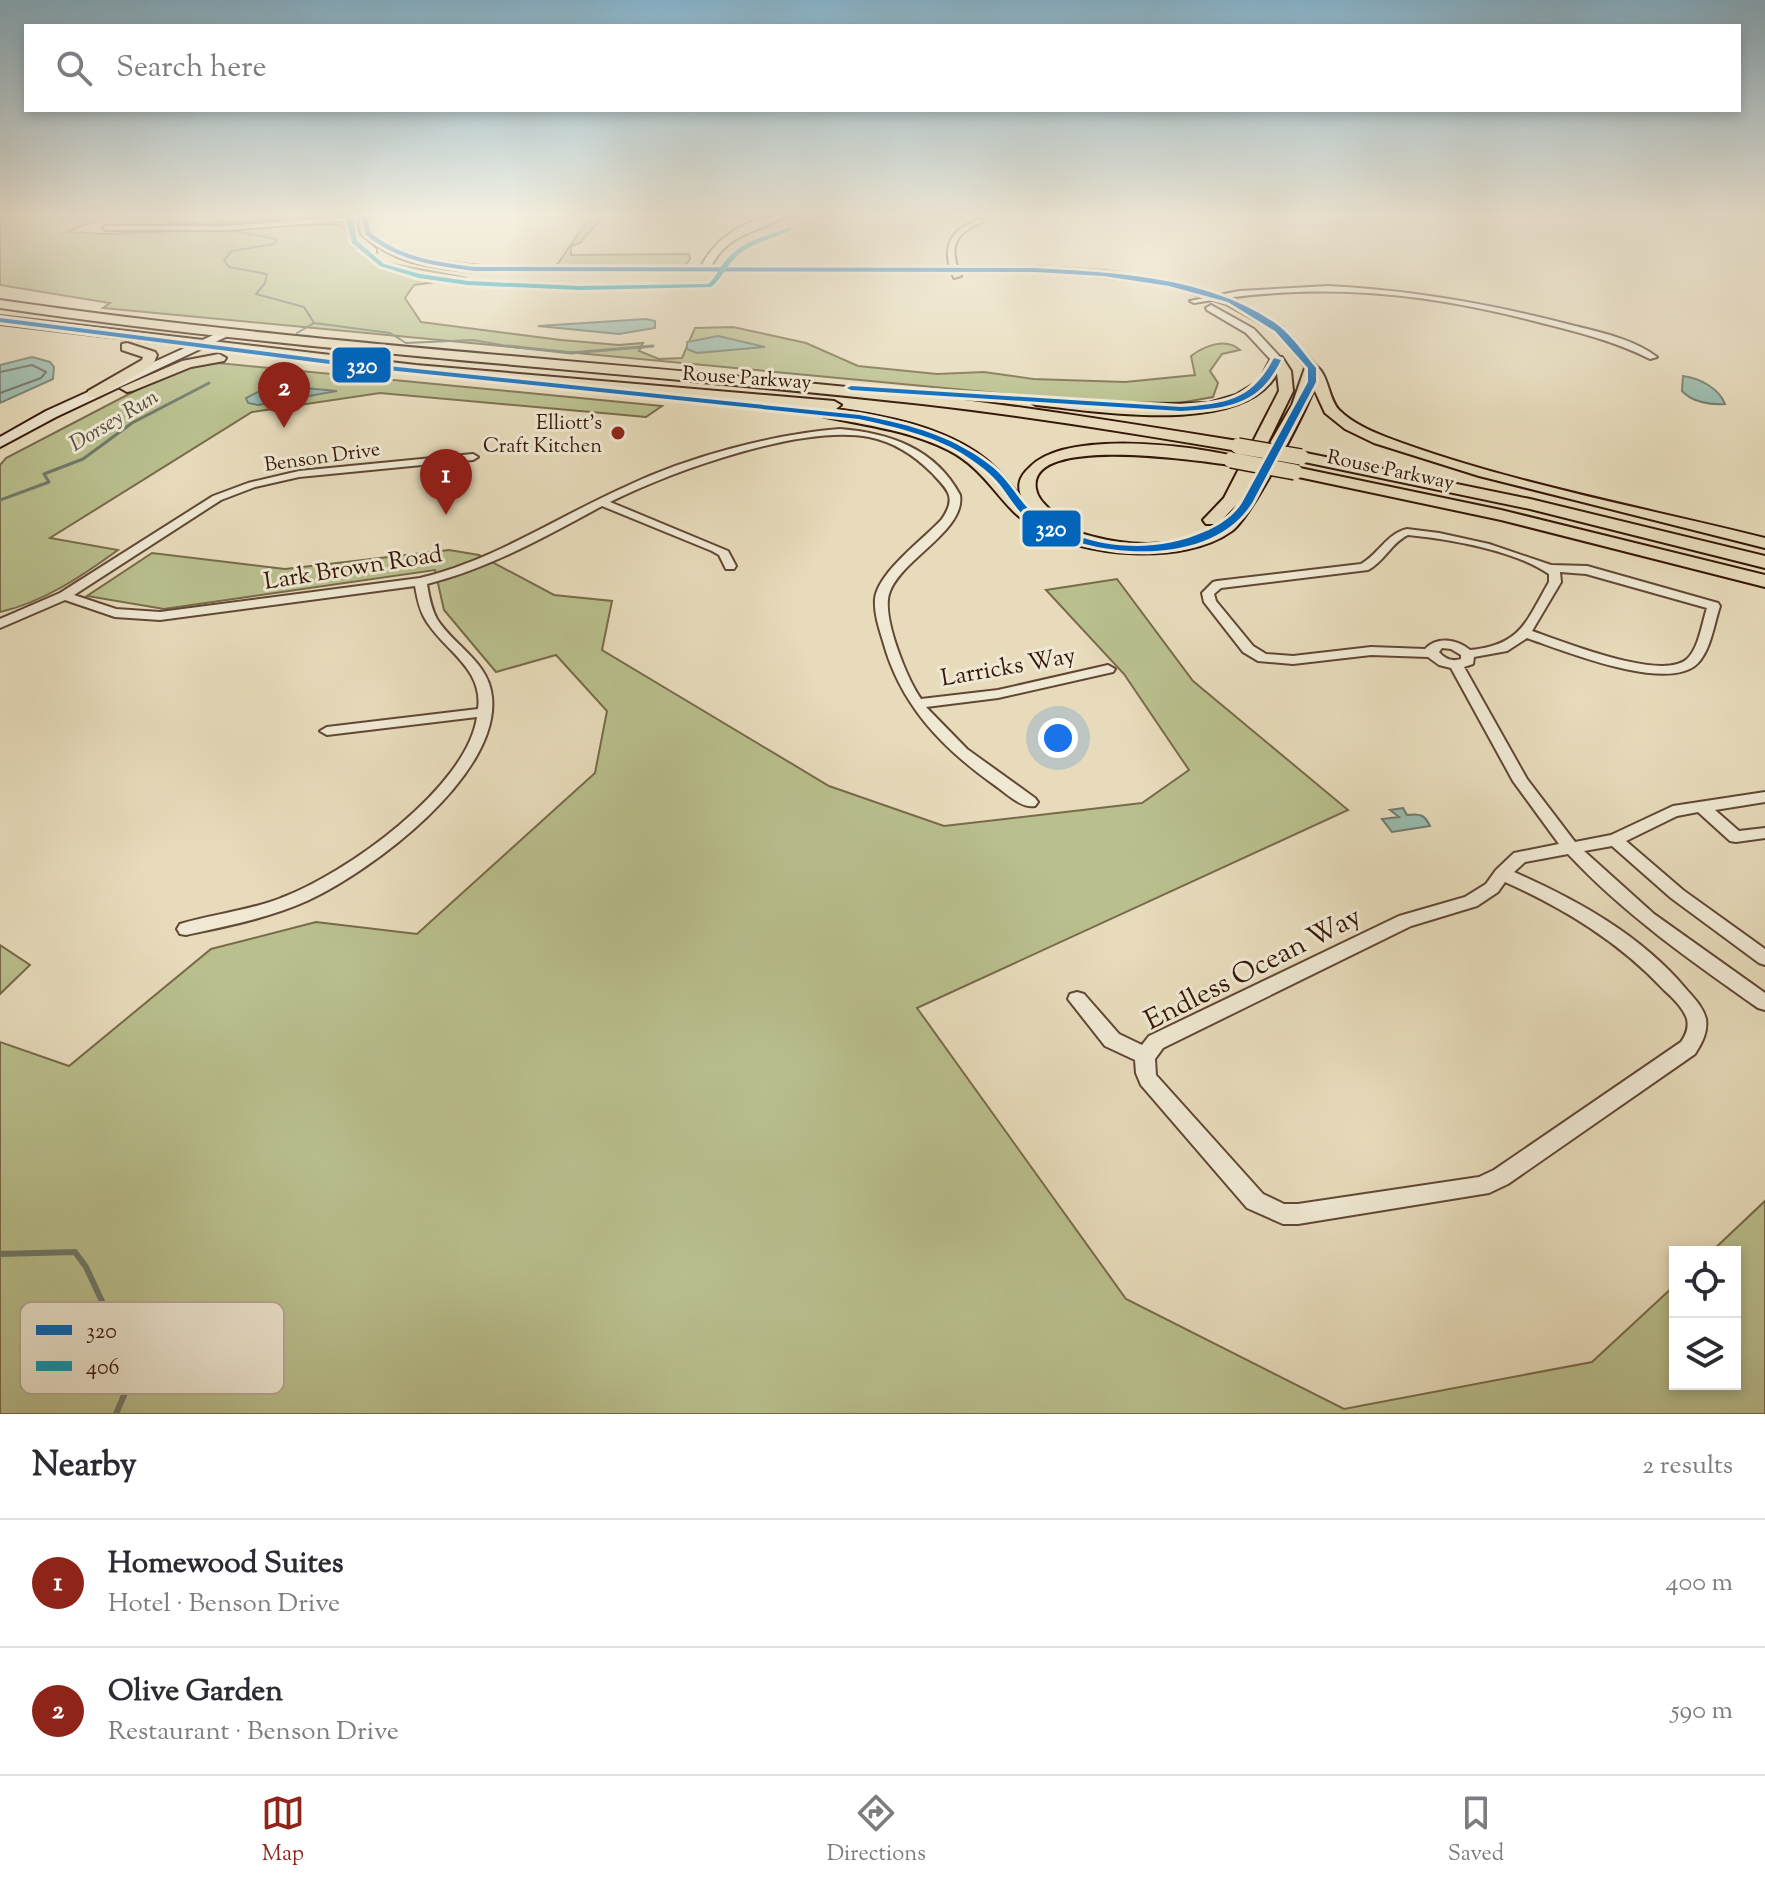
<!DOCTYPE html>
<html lang="en">
<head>
<meta charset="utf-8">
<style>
	body { margin:0; font-family:"Sorts Mill Goudy",serif; background:#f7f7f7; color:#2b2b33 }
	.controls { position:absolute; right:24px; bottom:24px; display:grid; overflow:hidden; border-radius:0px; box-shadow:0 4px 12px #0003 }
	.controls button { width:72px; height:72px; display:grid; place-items:center; padding:0; border:0; border-bottom:2px solid #e1e1e2; background:#fff; color:#2b2b33; font:40px sans-serif }
	.you { position:absolute; left:1058px; top:738px; width:28px; height:28px; margin:-20px; border:6px solid #fff; border-radius:50%; background:#1a73e8; box-shadow:0 0 0 12px #1a73e833 }
	.badge { display:grid; place-items:center; width:52px; height:52px; border-radius:50%; background:#8f2418; color:#fff; font-size:26px; font-weight:700 }
	.pin { position:absolute; translate:-50% -66px; filter:drop-shadow(0 2px 4px #0008) }
	.pin::after { content:''; position:absolute; top:42px; width:28px; height:24px; background:inherit; clip-path:polygon(0 0,100% 0,50% 100%) }
	.list { margin:0; padding:0; list-style:none }
	h2 { display:flex; justify-content:space-between; align-items:center; height:104px; margin:0; padding:0 32px; font-size:34px }
	h2 small { font-size:26px; font-weight:400; color:#7c7c81 }
	.list li { display:grid; grid-template-columns:52px 1fr auto; gap:24px; align-items:center; box-sizing:border-box; height:128px; padding:0 32px; border-top:2px solid #e1e1e2 }
	.list b { display:block; font-size:30px; white-space:nowrap }
	.list p { margin:0; font-size:26px; white-space:nowrap; color:#7c7c81 }
	.list em { font-size:26px; font-style:normal; color:#7c7c81 }
	.icon { flex:none; width:44px; height:44px; fill:none; stroke:currentColor; stroke-width:2; stroke-linecap:round; stroke-linejoin:round }
	.map { position:relative; flex:none; width:1765px; height:1414px; overflow:hidden }
	.search { position:absolute; background:#fff; box-shadow:0 4px 12px #0003; left:24px; right:24px; top:24px; height:88px; display:flex; align-items:center; gap:20px; box-sizing:border-box; padding:0 28px; border-radius:0px; color:#7c7c81; font-size:30px }
	.sheet { height:360px; background:#fff }
	nav { display:flex; justify-content:space-around; align-items:center; box-sizing:border-box; height:112px; border-top:2px solid #e1e1e2; background:#fff; font-size:22px; color:#7c7c81 }
	nav a { display:grid; justify-items:center; gap:4px }
	nav .on { color:#8f2418 }
	.map>svg:first-child { display:block }
	.green { fill:#b9bf8d; stroke:#786a4a; stroke-width:2 }
	.water { fill:#97bbae; stroke:#70796b; stroke-width:2 }
	.lines { fill:none; stroke-linecap:round; stroke-linejoin:round }
	.shore { stroke:#66685a; stroke-width:2 }
	.stream-far2 { stroke:#70796b; stroke-width:2 }
	.stream-far1 { stroke:#70796b; stroke-width:3 }
	.stream { stroke:#70796b; stroke-width:6 }
	.minor-casing { stroke:#624734; stroke-width:4 }
	.tertiary-casing { stroke:#624734; stroke-width:4 }
	.secondary-casing { stroke:#361607; stroke-width:4 }
	.primary-casing { stroke:#361607; stroke-width:4 }
	.minor { fill:#efe8d3; fill-rule:evenodd }
	.tertiary { fill:#efe8d3; fill-rule:evenodd }
	.secondary { fill:#efe8d3; fill-rule:evenodd }
	.primary { fill:#e7dbbb; fill-rule:evenodd }
	.primary-bridge-casing { stroke:#361607; stroke-width:18; stroke-linecap:butt }
	.primary-bridge { stroke:#e7dbbb; stroke-width:15 }
	.bus-1-casing { stroke:#efe8d3; stroke-width:6 }
	.bus-2-casing { stroke:#efe8d3; stroke-width:6 }
	.bus-1 { fill:#0065bd; fill-rule:evenodd }
	.bus-2 { fill:#059aba; fill-rule:evenodd }
	.poi-dot { fill:#8f2418; stroke:#efe8d3; stroke-width:3 }
	.labels { text-anchor:middle; stroke-width:6; stroke-linejoin:round; paint-order:stroke }
	.far-street-label { font-size:20px; fill:#361607; stroke:#efe8d3 }
	.far-poi-label { font-size:20px; fill:#361607; stroke:#efe8d3; text-anchor:end }
	.far-water-label { font-size:22px; font-style:italic; fill:#585041; stroke:#efe8d3 }
	.street-label { font-size:24px; fill:#361607; stroke:#efe8d3 }
	.near-street-label { font-size:28px; fill:#361607; stroke:#efe8d3 }
	.key { fill:#efe8d3; stroke:#b8a996; stroke-width:2 }
	.key-label { font-size:22px; fill:#361607 }
	.line-badge { stroke:#efe8d3; stroke-width:3 }
	.badge-label { font-size:22px; text-anchor:middle; font-weight:bold; fill:#fff }
</style>
</head>
<body>
<div class="map">
<svg width="1765" height="1414" viewBox="0 0 1765 1414">
	<rect width="100%" height="100%" fill="#e7dbbb"/>
	<filter id="stains"><feTurbulence type="fractalNoise" baseFrequency=".0025" numOctaves="4"/><feColorMatrix values="0 0 0 0 .2 0 0 0 0 .09 0 0 0 0 .02 0 0 0 .5 -.17"/></filter>
	<radialGradient id="worn" r=".72"><stop offset=".6" stop-color="#630" stop-opacity="0"/><stop offset="1" stop-color="#630" stop-opacity=".3"/></radialGradient>
	<path class="green" d="M0,215H111L66,232L105,234L338,224L347,230L353,247L382,262L467,278L414,285L405,298L421,322L561,340L619,345L643,343L639,351L659,359L682,358L695,328L733,327L806,343L858,366L937,374L984,372L1033,379L1125,382L1195,375L1191,356C1204,346 1226,337 1240,350L1222,354L1210,371L1218,383L1213,397L1179,403L1081,401L103,308L110,303L0,285Z
		M159,215H328L240,223H170Z
		M591,215H604L580,243L571,246V255L689,254L690,259L685,266L557,265Z
		M218,363L662,406L646,417L380,393L252,412L50,538L118,550C82,576 44,602 0,612V465L6,458L175,370Z
		M449,550L479,555L554,595L612,601L602,650L829,786L944,826L1142,803L1189,770L1124,674L1046,590L1117,579L1193,681L1348,810L917,1008L1126,1299L1344,1409L1592,1362L1675,1285V1384H1735V1252H1711L1765,1201V1414H0V1042L69,1066L211,949L316,922L417,934L595,773L607,711L556,655L496,672L444,610L435,570L164,609L87,596L152,553L285,569Z
		M0,945L30,965L0,994Z"/>
	<path class="water" d="M646,319L655,321V328L619,334L538,326Z
		M718,336L765,347L697,353L687,349V342Z
		M32,357L50,362L54,367L53,379L0,403V365Z
		M1683,376C1699,378 1719,388 1725,404C1710,405 1692,402 1682,391Z
		M304,388L337,391L258,405L248,403L246,398L260,391Z
		M1403,808L1407,815C1422,813 1425,816 1430,826L1392,832L1382,819L1399,817L1390,810Z"/>
	<g class="lines">
		<path class="shore" d="M0,372L32,365L46,372L41,378L0,393"/>
		<path class="stream-far2" d="M227,215L218,220L227,224
			M232,231L277,239L274,244L232,251L224,260L229,267L267,274L265,283L256,294L304,307L314,323L297,333
			M314,323L390,333L406,343L473,340L519,348
			M637,348L653,346"/>
		<path class="stream-far1" d="M508,346L571,353L653,346
			M0,500L49,482L44,474L83,459L132,423L209,383"/>
		<path class="stream" d="M0,1254L75,1252L86,1267L107,1312L138,1336L139,1360L116,1414"/>
		<g class="minor-casing">
			<path id="minor" d="M365,216L367,219L226,230H106L103,228L106,226H226Z
				M981,219L983,222C954,233 948,248 961,276L954,278C940,247 950,229 981,219Z
				M1328,286C1411,290 1491,304 1571,325C1599,332 1634,339 1657,357L1650,359C1613,340 1573,331 1534,321C1417,291 1314,282 1194,303L1190,301L1239,291Z
				M840,429C889,433 935,448 960,495C966,531 899,560 889,594C882,618 907,679 921,699L998,690L1108,665L1115,669L1113,672L998,698L926,707L967,749L1035,798L1038,802L1035,806C1021,809 1005,792 993,784C941,747 900,704 883,641C879,628 874,613 875,599C878,572 924,539 942,519C957,497 948,490 932,473C914,455 894,442 869,437C802,424 672,471 610,502L728,551L736,566L734,569H726L719,555L712,551L602,506C545,537 490,568 427,584C429,596 431,608 437,619C454,646 489,662 492,697C500,775 373,870 309,900C270,918 227,926 186,935L180,934L177,929L180,924C213,914 248,911 281,898C344,875 467,788 477,717L327,735L320,731L327,727L478,709C484,667 441,649 424,617C419,608 417,597 415,586L160,620L115,617L65,600L0,628V619L60,593L213,496L248,483L299,471L473,454L478,457L473,460L299,477L255,487L221,500L74,595L116,609L160,612L420,578C495,560 557,517 627,486C688,457 773,434 840,429Z
				M1407,529L1439,533L1489,544L1551,565L1587,566L1718,603L1720,606C1714,624 1711,649 1698,663C1669,694 1562,650 1527,638L1507,651L1474,657L1473,664L1464,667L1527,779L1575,842L1611,835L1673,806L1765,792V802L1715,810L1739,831L1765,828V838L1736,842L1730,841L1698,812L1677,816L1626,841L1683,890L1765,949V965L1759,963L1671,898L1612,846L1584,851L1654,914L1765,993V1010L1758,1008C1691,961 1624,914 1568,854L1525,862L1514,872C1577,900 1641,935 1686,989C1694,998 1703,1007 1706,1019C1708,1032 1702,1043 1695,1054L1508,1184L1489,1193L1298,1224H1283L1247,1208L1141,1085L1136,1073L1135,1060L1105,1046L1068,999L1070,994L1077,992L1084,994L1119,1034L1142,1045L1149,1036L1399,916L1465,897L1486,884L1496,870L1514,853L1559,844L1513,781L1451,668L1439,665L1428,657L1371,655L1293,664L1258,661L1243,652L1204,602L1202,593L1213,582L1217,581L1361,564C1379,554 1386,534 1407,529ZM1408,535C1449,539 1514,550 1549,574V582C1526,622 1521,645 1470,650C1457,639 1437,636 1425,649L1371,647L1293,656L1266,654L1253,646L1216,601L1214,594L1221,588L1368,570C1385,561 1391,543 1408,535ZM1560,572L1586,574L1707,608C1702,623 1699,648 1687,659C1662,682 1562,641 1532,631L1561,582ZM1442,648L1451,649L1461,655V659C1452,662 1445,659 1439,652ZM1505,882C1565,909 1619,942 1664,990C1672,997 1684,1009 1687,1019C1689,1028 1686,1035 1681,1042L1494,1170L1479,1177L1298,1204H1284L1263,1194L1156,1075L1155,1059L1163,1048L1411,926L1477,906L1498,892Z"/>
		</g>
		<g class="tertiary-casing">
			<path id="tertiary" d="M348,215H356L358,234L376,249V253H370L351,237Z
				M361,215H369C370,220 370,229 372,233C400,282 645,267 701,267C716,235 753,215 788,215C760,232 726,233 711,267H1035L1104,271L1170,281L1233,299L1282,327L1318,368L1308,370L1275,331L1226,304L1169,286L1104,277L1035,272H475C435,267 391,265 363,233Z
				M1211,305L1254,329L1281,358V362H1273L1246,333L1207,310L1206,308Z"/>
		</g>
		<g class="secondary-casing">
			<path id="secondary" d="M220,332L230,335L56,417L0,447V437L46,411Z"/>
		</g>
		<g class="primary-casing">
			<path id="primary" d="M0,300C306,345 615,361 922,395C1028,407 1133,424 1238,441L1246,446L1238,451C1133,433 1028,416 922,404C615,370 306,353 0,308Z
				M0,316L416,365L834,401L841,405L836,409C886,416 943,427 984,458C1000,470 1011,486 1023,500C1016,486 1019,477 1030,467C1066,430 1190,445 1237,457V463L1231,465C1203,462 1026,433 1036,489C1038,500 1047,506 1054,514L1045,519C1099,546 1197,563 1236,505L1218,524H1206L1203,520L1224,498L1279,391L1277,373C1244,437 1095,411 1036,405L1029,401L1031,398L1133,405L1209,403L1236,395L1259,381L1272,357H1282L1291,371L1293,391L1254,471L1292,405L1305,368L1312,364C1329,370 1327,397 1339,410C1351,422 1370,431 1386,437C1505,482 1641,507 1765,538V548L1479,476L1374,443L1345,429L1325,413L1314,389C1303,416 1252,516 1232,531C1184,566 1082,557 1033,527C999,506 989,471 948,450C904,428 859,425 813,414V408L416,373L0,324Z
				M127,343L155,352L157,355L153,365L98,397H88V391L142,360L143,357L122,350V344Z
				M219,354L226,358L224,361L191,367L132,391L127,392L120,388L182,361Z
				M1301,452L1530,499L1765,556V568L1530,509L1295,460V454Z
				M1295,467L1501,510L1765,575V587L1501,520L1289,475L1287,472Z"/>
		</g>
		<use href="#minor" class="minor"/>
		<use href="#tertiary" class="tertiary"/>
		<use href="#secondary" class="secondary"/>
		<use href="#primary" class="primary"/>
		<g class="primary-bridge-casing">
			<path id="primary-bridge" d="M1238,446L1301,457
				M1231,460L1295,472"/>
		</g>
		<use href="#primary-bridge" class="primary-bridge"/>
		<g class="bus-1-casing">
			<path id="bus-1" d="M362,215H368L370,232C401,258 436,262 475,267L1035,268C1117,273 1210,276 1279,326C1293,337 1305,355 1316,368V382L1252,503C1211,569 1091,559 1033,523C1019,514 1011,499 1001,486C991,473 977,463 963,454C932,435 895,427 859,419L330,364L0,322V318L330,360L859,415C897,422 936,431 969,451C983,459 997,469 1007,482C1017,494 1025,509 1040,518C1088,549 1152,555 1204,532C1219,526 1234,516 1242,503L1308,382V368L1275,331L1228,302L1169,286L1104,276L1035,272L475,271C435,266 397,261 365,234Z
				M1274,358L1281,360C1259,406 1227,408 1181,411L851,390L847,388L851,386L1181,407C1227,403 1251,401 1274,358Z"/>
		</g>
		<g class="bus-2-casing">
			<path id="bus-2" d="M349,215L352,217L357,241L384,264L420,274L468,281L580,286L708,284C717,277 719,267 727,259C742,241 768,235 789,228L792,230C773,239 751,242 735,258C725,267 722,279 711,287L580,290L468,285L419,278L380,266L352,243L346,217Z"/>
		</g>
		<use href="#bus-1" class="bus-1"/>
		<use href="#bus-2" class="bus-2"/>
	</g>
	<linearGradient id="sky" x2="0" y2="1"><stop stop-color="#87b7d1"/><stop offset="0.52" stop-color="#f4efe0"/><stop offset="1" stop-color="#f4efe0" stop-opacity="0"/></linearGradient>
	<rect width="1765" height="413" fill="url(#sky)"/>
	<circle class="poi-dot" cx="618" cy="433" r="8"/>
	<g class="labels">
		<g class="far-street-label">
			<text transform="translate(747 377) rotate(4)" y="7">Rouse Parkway</text>
			<text transform="translate(322 456) rotate(-8)" y="7">Benson Drive</text>
			<text transform="translate(1391 469) rotate(12)" y="7">Rouse Parkway</text>
		</g>
		<g class="far-poi-label">
			<text x="602" y="429">Elliott's<tspan x="602" dy="23">Craft Kitchen</tspan></text>
		</g>
		<g class="far-water-label">
			<text transform="translate(113 419) rotate(-31)" y="8">Dorsey Run</text>
		</g>
		<g class="street-label">
			<text transform="translate(353 567) rotate(-9)" y="8">Lark Brown Road</text>
			<text transform="translate(1008 666) rotate(-10)" y="8">Larricks Way</text>
		</g>
		<g class="near-street-label">
			<text transform="translate(1252 967) rotate(-27)" y="10">Endless Ocean Way</text>
		</g>
	</g>
	<rect x="20" y="1302" width="264" height="92" rx="12" class="key"/>
	<rect x="36" y="1325" width="36" height="10" fill="#0065bd"/>
	<rect x="36" y="1361" width="36" height="10" fill="#059aba"/>
	<g class="key-label">
		<text x="86" y="1338">320</text>
		<text x="86" y="1374">406</text>
	</g>
	<g class="line-badge">
		<rect x="331" y="346" width="61" height="38" rx="8" fill="#0065bd"/>
		<rect x="1021" y="509" width="61" height="39" rx="8" fill="#0065bd"/>
	</g>
	<g class="badge-label">
		<text x="362" y="373">320</text>
		<text x="1051" y="536">320</text>
	</g>
	<rect width="100%" height="100%" filter="url(#stains)"/>
	<rect width="100%" height="100%" fill="url(#worn)"/>
</svg>
<div class="controls">
<button><svg class="icon" aria-label="locate" viewBox="0 0 24 24"><circle cx="12" cy="12" r="6"/><path d="M12 2v4M12 18v4M2 12h4M18 12h4"/></svg></button>
<button><svg class="icon" aria-label="layers" viewBox="0 0 24 24"><path d="M12 4l9 5-9 5-9-5zM3 14l9 5 9-5"/></svg></button>
</div>
<div class="you"></div>
<div class="pin badge" style="left:446px;top:515px">1</div>
<div class="pin badge" style="left:284px;top:428px">2</div>
<div class="search"><svg class="icon" aria-label="search" viewBox="0 0 24 24"><circle cx="10" cy="10" r="6"/><path d="M15 15l6 6"/></svg>Search here</div>
</div>
<section class="sheet">
<h2>Nearby<small>2 results</small></h2>
<ul class="list">
<li><span class="badge">1</span><div><b>Homewood Suites</b><p>Hotel · Benson Drive</p></div><em>400 m</em></li>
<li><span class="badge">2</span><div><b>Olive Garden</b><p>Restaurant · Benson Drive</p></div><em>590 m</em></li>
</ul>
</section>
<nav>
<a class="on"><svg class="icon" aria-label="map" viewBox="0 0 24 24"><path d="M3 6l6-2 6 2 6-2v14l-6 2-6-2-6 2zM9 4v14M15 6v14"/></svg>Map</a>
<a><svg class="icon" aria-label="directions" viewBox="0 0 24 24"><path d="M12 3l9 9-9 9-9-9zM9 14v-3h6M13 9l2 2-2 2"/></svg>Directions</a>
<a><svg class="icon" aria-label="saved" viewBox="0 0 24 24"><path d="M7 4h10v16l-5-4-5 4z"/></svg>Saved</a>
</nav>
</body>
</html>
